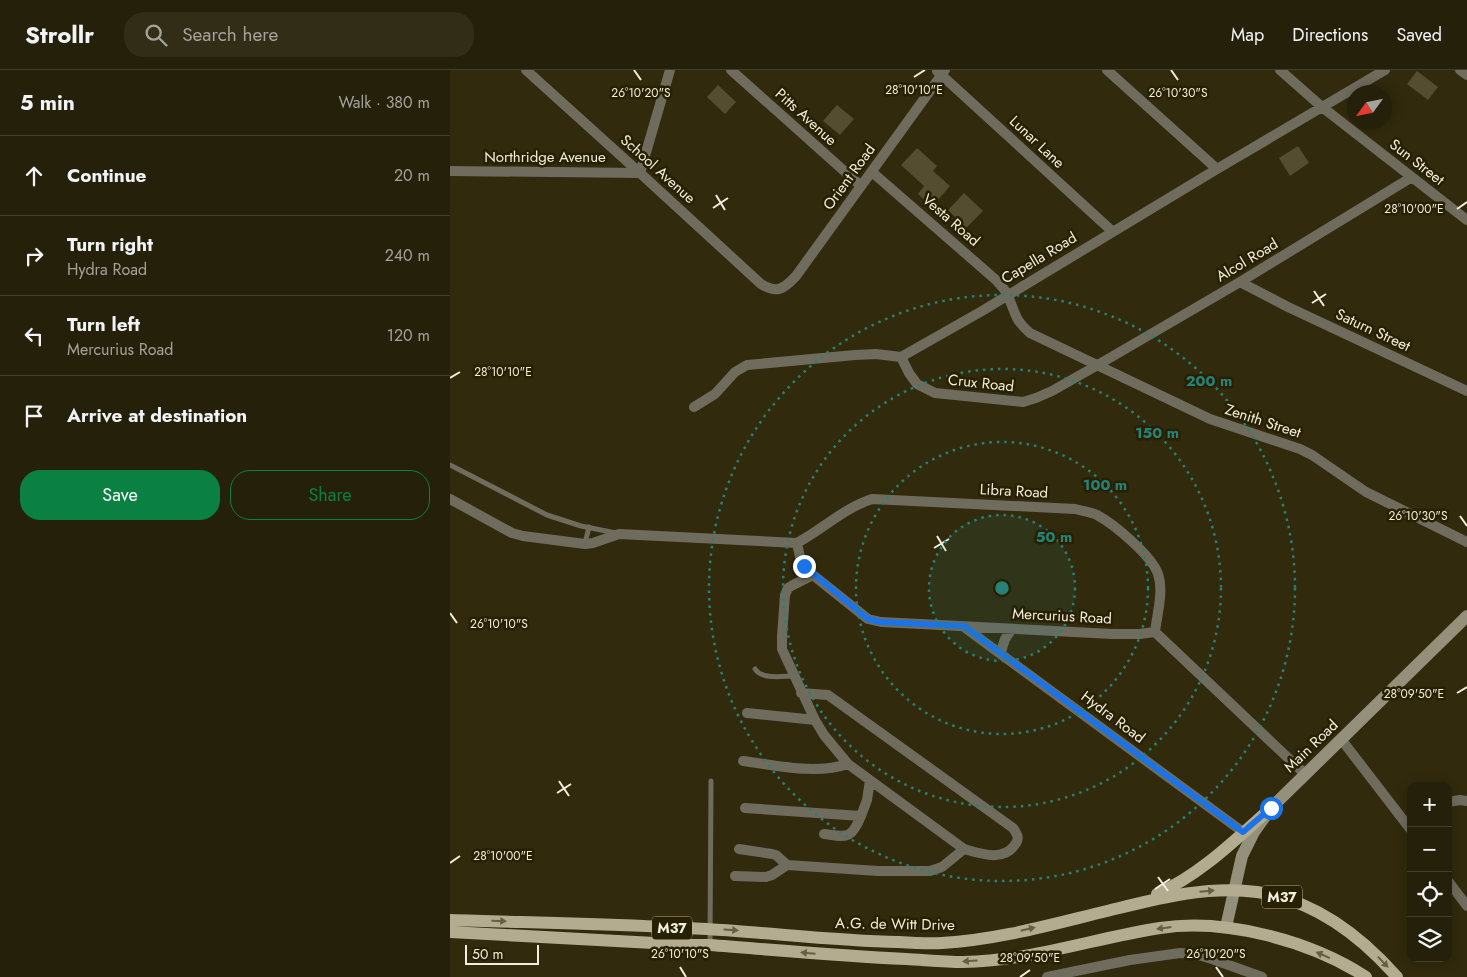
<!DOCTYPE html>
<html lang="en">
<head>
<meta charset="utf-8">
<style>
	body { margin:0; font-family:Jost,sans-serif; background:#312d17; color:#f1f3f6 }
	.controls { position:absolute; right:15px; bottom:15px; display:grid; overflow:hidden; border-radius:10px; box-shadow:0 2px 12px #0003 }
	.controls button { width:45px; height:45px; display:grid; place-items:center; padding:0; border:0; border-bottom:1px solid #423e2a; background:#252009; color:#f1f3f6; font:25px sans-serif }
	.compass { position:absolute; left:897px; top:15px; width:45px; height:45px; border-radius:50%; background:#252009; box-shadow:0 2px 12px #0003; rotate:237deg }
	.scale { position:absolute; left:15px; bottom:12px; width:74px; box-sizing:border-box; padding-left:5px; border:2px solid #f2eedd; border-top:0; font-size:14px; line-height:18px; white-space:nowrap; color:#f2eedd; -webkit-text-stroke:4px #272003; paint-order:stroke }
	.stop { position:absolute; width:15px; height:15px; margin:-11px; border:4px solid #1a73e8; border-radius:50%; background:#fff }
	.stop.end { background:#1a73e8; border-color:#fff; box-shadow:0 1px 5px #0008 }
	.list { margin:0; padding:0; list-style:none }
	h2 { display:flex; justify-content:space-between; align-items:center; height:65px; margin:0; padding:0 20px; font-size:21px }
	h2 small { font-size:16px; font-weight:400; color:#a3a39c }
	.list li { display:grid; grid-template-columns:32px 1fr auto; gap:15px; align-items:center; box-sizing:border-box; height:80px; padding:0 20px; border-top:1px solid #423e2a }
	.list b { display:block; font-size:19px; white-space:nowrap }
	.list p { margin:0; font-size:16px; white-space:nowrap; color:#a3a39c }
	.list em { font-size:16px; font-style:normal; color:#a3a39c }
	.actions { display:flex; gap:10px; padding:15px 20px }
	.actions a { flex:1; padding:11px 0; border:1px solid #0b8043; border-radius:20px; text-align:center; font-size:18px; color:#0b8043 }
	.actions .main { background:#0b8043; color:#fff }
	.icon { flex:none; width:28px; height:28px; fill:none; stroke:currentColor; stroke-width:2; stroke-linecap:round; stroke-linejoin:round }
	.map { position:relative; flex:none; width:1017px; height:907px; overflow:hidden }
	header { display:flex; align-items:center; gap:30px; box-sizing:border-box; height:70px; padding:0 25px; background:#252009; border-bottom:1px solid #423e2a }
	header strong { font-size:24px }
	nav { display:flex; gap:28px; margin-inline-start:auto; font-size:18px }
	.search { width:350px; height:45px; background:#312d17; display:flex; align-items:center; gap:12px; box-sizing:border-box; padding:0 18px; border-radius:20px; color:#a3a39c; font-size:19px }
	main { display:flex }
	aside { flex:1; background:#252009 }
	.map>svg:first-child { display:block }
	.building { fill:#554d2f }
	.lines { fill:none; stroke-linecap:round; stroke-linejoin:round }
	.lane { stroke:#6f6c5e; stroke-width:5 }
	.street { stroke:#6f6c5e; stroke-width:10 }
	.secondary { stroke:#95907b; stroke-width:12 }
	.primary { stroke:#b3ac90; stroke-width:12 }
	.oneway { fill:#665f42 }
	.route { stroke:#1a73e8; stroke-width:6 }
	.ticks { fill:none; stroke:#f2eedd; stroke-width:2 }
	.ring { fill:none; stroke:#268279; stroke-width:2.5; stroke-dasharray:2.5 5 }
	.labels { text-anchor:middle; stroke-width:5; stroke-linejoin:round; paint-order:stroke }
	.shield { fill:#272003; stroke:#b5b09c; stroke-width:1 }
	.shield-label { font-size:14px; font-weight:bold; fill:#f2eedd }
	.street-label { font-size:15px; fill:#f2eedd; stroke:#272003 }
	.ticks-label { font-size:12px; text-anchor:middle; fill:#f2eedd; stroke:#272003; stroke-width:5; stroke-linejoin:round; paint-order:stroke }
	.centre { fill:#268279; stroke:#272003; stroke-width:2.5 }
	.ring-label { font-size:15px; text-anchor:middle; font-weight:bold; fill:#268279; stroke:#272003; stroke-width:5; stroke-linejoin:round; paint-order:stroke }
</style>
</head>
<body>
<header>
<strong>Strollr</strong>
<div class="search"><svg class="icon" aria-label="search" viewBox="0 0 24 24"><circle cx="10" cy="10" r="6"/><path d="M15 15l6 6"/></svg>Search here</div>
<nav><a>Map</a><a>Directions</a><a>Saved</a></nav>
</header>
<main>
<aside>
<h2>5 min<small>Walk · 380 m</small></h2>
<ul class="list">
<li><svg class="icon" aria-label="ahead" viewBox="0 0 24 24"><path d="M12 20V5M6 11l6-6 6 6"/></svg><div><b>Continue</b></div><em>20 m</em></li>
<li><svg class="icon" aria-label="right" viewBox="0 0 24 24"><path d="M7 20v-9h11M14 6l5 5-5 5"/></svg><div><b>Turn right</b><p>Hydra Road</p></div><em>240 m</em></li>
<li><svg class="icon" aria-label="left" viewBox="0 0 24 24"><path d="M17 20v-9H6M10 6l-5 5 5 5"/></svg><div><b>Turn left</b><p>Mercurius Road</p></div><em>120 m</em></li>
<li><svg class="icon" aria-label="arrive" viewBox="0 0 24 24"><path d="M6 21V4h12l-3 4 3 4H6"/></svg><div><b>Arrive at destination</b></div></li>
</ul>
<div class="actions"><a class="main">Save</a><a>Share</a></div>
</aside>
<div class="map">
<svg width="1017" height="907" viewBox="0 0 1017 907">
	<rect width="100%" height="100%" fill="#312a0c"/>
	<path class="building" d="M967,1L988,17L978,30L957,14Z
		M268,15L286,32L275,44L257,27Z
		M387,35L404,49L390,65L373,51Z
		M848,76L859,93L840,106L829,88Z
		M467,78L487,96L483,101L500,116L482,137L468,124L474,116L451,95Z
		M514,123L533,141L516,158L498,140Z"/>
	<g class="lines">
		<path class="lane" d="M0,395L97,445L131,456L166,463
			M135,473L139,457
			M305,599C312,610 333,606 344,606
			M260,874L261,711"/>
		<path class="street" d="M76,0L190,103L311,214C327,224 334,219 346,206L495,0
			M281,0L411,116
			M657,0L767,99
			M830,0L872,37L1017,150
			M1010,0L1017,5
			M487,1L663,162
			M0,101L190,103L220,0
			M422,102L546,210C550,215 556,220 558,226C566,244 564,249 580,263L760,349L850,379L862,385L916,422L1017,472
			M790,212L838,237L1017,321
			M451,287L459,303L467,314L485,323L573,332L586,328L602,321L646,296L790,212L962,107
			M244,337L265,324L285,302L297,295L405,285L426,284L451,287L532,241L767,99L935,0
			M0,429L62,463L73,466L135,474L143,473L169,464L347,473
			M347,473C373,459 394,438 422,429L625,439C632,441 641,442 647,445C664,454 702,486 708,504C714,521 707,544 705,562
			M347,473L350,487L354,495L363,505L418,549L431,552L662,564H689L705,562
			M514,557L793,762
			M705,562L855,704
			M551,582L555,569L562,559
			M351,623L378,625L563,758C568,765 570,769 564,776C552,792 529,783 514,779
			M297,643L365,650
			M891,669L961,760
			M293,691C326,695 365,705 398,694
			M998,732L1010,730L1017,731
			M295,738L411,746L417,730L420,710
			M374,764C397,767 401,770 411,746
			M289,779L322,784L326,785L337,795
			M285,806L316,807L322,805L337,795L428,801H480L492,797L514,779L398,694L374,665L365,650L332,579V566L335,525L338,518L343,515L363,505
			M998,811L1017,836
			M597,907L680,890L730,883L745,884L762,889L812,907"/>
		<path class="secondary" d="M776,857L792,786L804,762L821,738L1017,546"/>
		<path class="primary" d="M707,824C751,804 785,770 821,738
			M0,850C95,853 191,854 286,861C340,865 394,871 448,872C463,873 478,874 492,873C548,870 603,854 657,841C706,829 756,815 807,822C864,830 910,865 947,907
			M0,862L241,875H260C325,880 391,886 456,889C475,890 494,892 513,892C580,891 645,868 710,858C776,848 861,871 916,907"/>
	</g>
	<defs><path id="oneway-solid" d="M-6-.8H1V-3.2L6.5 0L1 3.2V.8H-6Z" transform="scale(1.25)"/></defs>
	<g class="oneway">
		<use href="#oneway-solid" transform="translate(757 821) rotate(-5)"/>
		<use href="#oneway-solid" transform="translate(49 851) rotate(2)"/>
		<use href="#oneway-solid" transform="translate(714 858) rotate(173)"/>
		<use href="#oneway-solid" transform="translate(578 859) rotate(-13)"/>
		<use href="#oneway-solid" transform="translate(281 860) rotate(4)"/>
		<use href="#oneway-solid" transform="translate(358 883) rotate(-175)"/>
		<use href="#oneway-solid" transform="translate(873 885) rotate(-156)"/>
		<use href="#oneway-solid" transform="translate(520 891) rotate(176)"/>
		<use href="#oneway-solid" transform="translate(933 892) rotate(46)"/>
	</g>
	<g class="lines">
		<path class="route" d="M354,496L418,549L431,552L514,556L793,762L821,738"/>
	</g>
	<path class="ticks" d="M184,0L191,10M721,0L728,10M464,7L475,0M266,125L275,140M263,138L278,128M1007,139L1017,132M864,221L874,236M862,233L876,224M0,308L10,302M1010,446L1017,456M487,466L496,481M484,478L499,469M0,543L7,553M1007,623L1017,617M109,711L119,726M107,723L121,714M0,793L10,786M708,807L718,821M705,819L720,809M230,897L236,907M766,897L773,907M570,907L580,900"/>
	<circle cx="552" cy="518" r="73" fill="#268279" fill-opacity=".12"/>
	<g class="ring">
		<circle cx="552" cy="518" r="73"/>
		<circle cx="552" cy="518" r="146"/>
		<circle cx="552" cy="518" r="219"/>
		<circle cx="552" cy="518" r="293"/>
	</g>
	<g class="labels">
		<g class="shield">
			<rect x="812" y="815.5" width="40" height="23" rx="4"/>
			<rect x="202" y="846.5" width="40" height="23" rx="4"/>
		</g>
		<g class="shield-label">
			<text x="832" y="832">M37</text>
			<text x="222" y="863">M37</text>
		</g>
		<g class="street-label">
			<text transform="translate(356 47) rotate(42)" y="5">Pitts Avenue</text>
			<text transform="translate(587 72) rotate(43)" y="5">Lunar Lane</text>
			<text x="95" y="92">Northridge Avenue</text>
			<text transform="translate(967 92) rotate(38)" y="5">Sun Street</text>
			<text transform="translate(208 99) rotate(42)" y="5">School Avenue</text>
			<text transform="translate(399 107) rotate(-54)" y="5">Orient Road</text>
			<text transform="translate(501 150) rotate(41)" y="5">Vesta Road</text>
			<text transform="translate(589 188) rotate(-31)" y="5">Capella Road</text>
			<text transform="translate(797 190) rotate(-31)" y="5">Alcol Road</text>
			<text transform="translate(923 260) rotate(25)" y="5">Saturn Street</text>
			<text transform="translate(531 313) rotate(6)" y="5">Crux Road</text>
			<text transform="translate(813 351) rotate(18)" y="5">Zenith Street</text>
			<text transform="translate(564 421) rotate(3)" y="5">Libra Road</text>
			<text transform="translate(612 546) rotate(3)" y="5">Mercurius Road</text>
			<text transform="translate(663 647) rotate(37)" y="5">Hydra Road</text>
			<text transform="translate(861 676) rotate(-44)" y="5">Main Road</text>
			<text transform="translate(445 854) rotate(1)" y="5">A.G. de Witt Drive</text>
		</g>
	</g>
	<g class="ticks-label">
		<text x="464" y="24">28°10'10"E</text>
		<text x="728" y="27">26°10'30"S</text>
		<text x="191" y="27">26°10'20"S</text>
		<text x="964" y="143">28°10'00"E</text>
		<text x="53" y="306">28°10'10"E</text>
		<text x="968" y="450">26°10'30"S</text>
		<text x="49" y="558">26°10'10"S</text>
		<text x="964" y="628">28°09'50"E</text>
		<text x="53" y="790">28°10'00"E</text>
		<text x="230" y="888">26°10'10"S</text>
		<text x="766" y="888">26°10'20"S</text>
		<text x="580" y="892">28°09'50"E</text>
	</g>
	<circle cx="552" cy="518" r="8" class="centre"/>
	<g class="ring-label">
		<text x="759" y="316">200 m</text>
		<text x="707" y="368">150 m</text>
		<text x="655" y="420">100 m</text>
		<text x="604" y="472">50 m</text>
	</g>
</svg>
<div class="controls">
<button>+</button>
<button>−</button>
<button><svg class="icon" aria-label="locate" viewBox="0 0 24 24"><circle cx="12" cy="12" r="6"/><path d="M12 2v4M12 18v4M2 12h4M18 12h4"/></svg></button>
<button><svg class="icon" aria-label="layers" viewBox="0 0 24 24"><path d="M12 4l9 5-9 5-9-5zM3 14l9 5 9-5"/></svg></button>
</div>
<svg class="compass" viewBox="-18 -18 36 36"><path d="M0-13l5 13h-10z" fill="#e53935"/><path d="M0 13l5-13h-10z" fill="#a3a39c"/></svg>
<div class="scale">50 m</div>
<div class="stop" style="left:821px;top:738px"></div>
<div class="stop end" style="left:354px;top:496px"></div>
</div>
</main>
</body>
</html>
